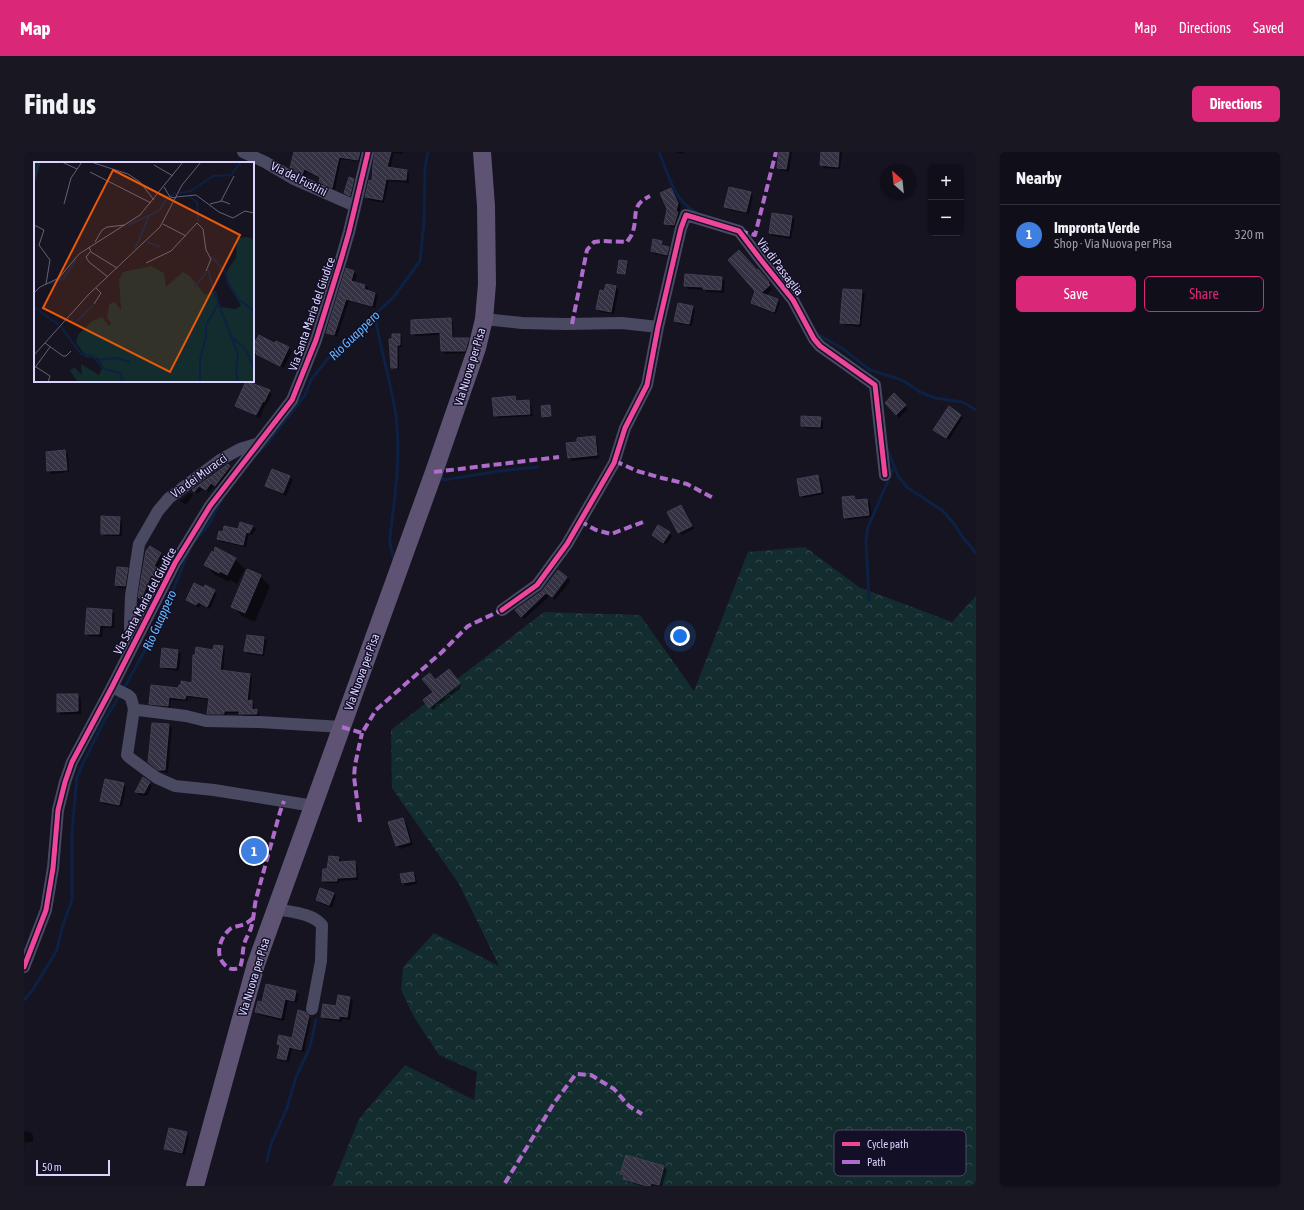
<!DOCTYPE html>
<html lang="en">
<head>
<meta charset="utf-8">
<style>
	body { margin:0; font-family:"Asap Condensed",sans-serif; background:#191822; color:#f1f3f6 }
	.controls { position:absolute; right:12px; top:12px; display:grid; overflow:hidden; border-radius:6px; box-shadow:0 1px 3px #0004 }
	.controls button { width:36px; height:36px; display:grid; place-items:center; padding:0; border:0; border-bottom:1px solid #302f38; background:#100f19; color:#f1f3f6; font:20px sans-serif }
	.compass { position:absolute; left:856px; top:12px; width:36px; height:36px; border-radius:50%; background:#100f19; box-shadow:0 1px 3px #0004; rotate:333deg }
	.scale { position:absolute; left:12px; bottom:10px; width:74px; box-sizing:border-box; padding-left:4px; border:2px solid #d9d4ff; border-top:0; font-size:11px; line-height:14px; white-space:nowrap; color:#d9d4ff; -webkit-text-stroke:3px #130f26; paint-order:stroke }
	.you { position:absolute; left:656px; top:484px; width:14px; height:14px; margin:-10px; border:3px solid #fff; border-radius:50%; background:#1a73e8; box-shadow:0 0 0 6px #1a73e833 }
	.badge { display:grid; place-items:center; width:26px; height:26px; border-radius:50%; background:#db2777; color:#fff; font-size:13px; font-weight:700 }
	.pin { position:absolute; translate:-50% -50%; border:2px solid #fff; box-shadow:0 1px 4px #0006 }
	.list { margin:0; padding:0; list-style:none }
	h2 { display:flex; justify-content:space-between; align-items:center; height:52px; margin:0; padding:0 16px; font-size:17px }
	h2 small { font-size:13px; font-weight:400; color:#9c9ca2 }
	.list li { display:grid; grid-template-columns:26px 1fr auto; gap:12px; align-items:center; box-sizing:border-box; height:60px; padding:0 16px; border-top:1px solid #302f38 }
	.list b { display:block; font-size:15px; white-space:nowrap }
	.list p { margin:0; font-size:13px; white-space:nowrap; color:#9c9ca2 }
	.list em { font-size:13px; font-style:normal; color:#9c9ca2 }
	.actions { display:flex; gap:8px; padding:12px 16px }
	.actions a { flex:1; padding:9px 0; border:1px solid #db2777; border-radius:6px; text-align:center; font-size:14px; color:#db2777 }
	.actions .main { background:#db2777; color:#fff }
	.map { position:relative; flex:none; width:952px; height:1034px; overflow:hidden; border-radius:6px }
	header { display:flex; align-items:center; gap:24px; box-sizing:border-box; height:56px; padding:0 20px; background:#db2777; color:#fff }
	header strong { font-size:19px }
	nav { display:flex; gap:22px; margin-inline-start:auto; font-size:14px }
	.intro { display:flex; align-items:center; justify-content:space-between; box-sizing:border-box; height:96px; padding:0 24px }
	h1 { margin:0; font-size:28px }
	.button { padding:10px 18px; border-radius:6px; background:#db2777; color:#fff; font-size:14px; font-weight:700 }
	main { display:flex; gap:24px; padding:0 24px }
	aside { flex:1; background:#100f19; border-radius:6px; box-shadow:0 1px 3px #0004 }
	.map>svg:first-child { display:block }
	.forest { fill:url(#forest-crowns) }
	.shadow { fill:#0007; fill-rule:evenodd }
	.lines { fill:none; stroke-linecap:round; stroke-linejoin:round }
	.stream { stroke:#0d2144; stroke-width:3 }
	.building { fill:url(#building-back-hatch); stroke:#433f54 }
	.street { stroke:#4a4962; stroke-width:12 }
	.primary { stroke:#5e5373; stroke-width:18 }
	.quiet { stroke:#b06ccc; stroke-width:4; stroke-dasharray:8 4; stroke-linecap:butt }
	.cycleway-casing { stroke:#130f26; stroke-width:8 }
	.cycleway { stroke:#ed469a; stroke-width:5 }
	.labels { text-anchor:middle; stroke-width:3; stroke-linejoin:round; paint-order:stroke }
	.street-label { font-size:12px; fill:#d9d4ff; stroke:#130f26 }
	.water-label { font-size:13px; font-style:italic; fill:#62b6ff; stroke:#130f26 }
	.inset-river { fill:none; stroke:#0d2144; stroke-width:2 }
	.inset-road { fill:none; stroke:#64617a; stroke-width:1 }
	.view { fill:#e8590c; fill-opacity:0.15; stroke:#e8590c; stroke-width:2 }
	.inset-edge { fill:none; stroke:#d9d4ff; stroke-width:2 }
	.key { fill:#130f26; stroke:#4e4a67; stroke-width:1 }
	.key-label { font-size:11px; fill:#d9d4ff }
</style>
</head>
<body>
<header>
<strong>Map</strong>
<nav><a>Map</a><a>Directions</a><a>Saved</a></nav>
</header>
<div class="intro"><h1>Find us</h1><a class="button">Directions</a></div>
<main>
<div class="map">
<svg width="952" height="1034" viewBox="0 0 952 1034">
	<defs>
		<pattern id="forest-crowns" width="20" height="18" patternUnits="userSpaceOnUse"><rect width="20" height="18" fill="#132c2d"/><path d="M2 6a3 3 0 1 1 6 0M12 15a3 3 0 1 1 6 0" fill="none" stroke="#354a4c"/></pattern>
		<pattern id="building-back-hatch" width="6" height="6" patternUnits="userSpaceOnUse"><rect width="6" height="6" fill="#343243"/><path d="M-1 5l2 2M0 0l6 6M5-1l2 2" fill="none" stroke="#514f5f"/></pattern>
	</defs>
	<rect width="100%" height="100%" fill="#161421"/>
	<path class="forest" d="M781,395L835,435L928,470L952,444V1034H308L335,967L381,913L450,948L453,920L415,903L390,865L377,838L379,815L410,781L475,814L435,732L368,636L367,578L520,460L616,463L670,539L724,400Z"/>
	<path class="shadow" d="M271,0H341L337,10L317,7L311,38L299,32L296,30L297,26L283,20L281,24L270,18L267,15Z
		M352,0H379V2L370,1L366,17L382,19L385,21V31L365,29L360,51L345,48L342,45L349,30Z
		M652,0H660V2L653,1Z
		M756,0H768L765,20L757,18L754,15Z
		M798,0H818L816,17L800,16L797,13Z
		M329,27L332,30L329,46L321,40Z
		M647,37L650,40L657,54L655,62L657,64L653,76L645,74L642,71Z
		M726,41L729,44L725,62L705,58L702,55Z
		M768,65L771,68L767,87L749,84L746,81Z
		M637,90L640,95L644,96L647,99L646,105L631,102L628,99Z
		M602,110L604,112L602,122H596L595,121Z
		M323,118L330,120L333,123L330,131L341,133L344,136L343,139L351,141L354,144L351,156L325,149L313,185L306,183L303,180Z
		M733,119L737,121L747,134L746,135L748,137L741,144L753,148L756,151L752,162L731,154L728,151L732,139Z
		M698,126L701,129L700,141L683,140L681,138L664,137L661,134Z
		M592,135L595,138L590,162L576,160L573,157L581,140Z
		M838,139L841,142L837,175L820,173L817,170Z
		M668,155L671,158L668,174L654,172L652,169Z
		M427,167L429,170L430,187H444L447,189L443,201L421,202L418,199L417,183L391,184L388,181Z
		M375,183L378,185V195H375V217H370L368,215L369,188Z
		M252,190L265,196L268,199L260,216L237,205L229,199V196L251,193Z
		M245,239L248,242L243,252L242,251L236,266L215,256L212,253Z
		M870,243L884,257L875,266L862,251Z
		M491,245L494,250L504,249L507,252L509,264L474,266L471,263Z
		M525,255L527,265L520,266L519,265Z
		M936,263L939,266L925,288L914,281Z
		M796,266L799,269V277L781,276L778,273Z
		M570,285L573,288L575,306L548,309L545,306L554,291Z
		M41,299L44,302L45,320L27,322L24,319Z
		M204,314L209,318L194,337L190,334L185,340L179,336L174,342L169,338Z
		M249,318L266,325L269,328L262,344L245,336L242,333Z
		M794,324L797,327L800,342L780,346L777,343Z
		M166,341L169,343L162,353L156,349Z
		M830,345L833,349L843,348L846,351L848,365L824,368L821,365Z
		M657,354L660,357L670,377L658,383L655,380Z
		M95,366L98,369V384H81L78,381Z
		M229,374L232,377L228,383L225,382L222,395L197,390L194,387Z
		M645,381L648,384L642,393L629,383Z
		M126,395L140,405L133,417L140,422L137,428L130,425L120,449L116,445ZM128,418L130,419L118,447V442Z
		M211,407L221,417L213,432L206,428L205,430L191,423L181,413Z
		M103,417L106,420L104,437L95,436L92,433Z
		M236,424L246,434L231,470L218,464L208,454Z
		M542,425L527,445L526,444L500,467L492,458Z
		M544,426L546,429L531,448L529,446Z
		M190,439L193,442L186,457L177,453L175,456L163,448Z
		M88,459L91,462L90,476H79L78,485L65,484L62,481Z
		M240,486L243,489L240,504L224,502L221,499Z
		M198,495L201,498L199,519L225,523L228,525L226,550L230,552V559L233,558L235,561L236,565H219L216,561L202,562V564H187L184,561L186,548L164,545V549L147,548L146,556L129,554L126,551L168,532L190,499Z
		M154,499L157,502L155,519L140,517L137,514Z
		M428,522L438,535L409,558L400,548L410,541L412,529Z
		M54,543L57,546V562L37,563L34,560Z
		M145,573L148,576L144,621L138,620L128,613Z
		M125,631L128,634L123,644L115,643L112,640Z
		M99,632L102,635L98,655L80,652L77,649Z
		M379,667L382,670L389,693L376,697L373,694Z
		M314,706L317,708V710H330L333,713L334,728L315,729V731H302L299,728L304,718Z
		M389,721L392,724L393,732L382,734L379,731Z
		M297,737L310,742L312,745L308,756L296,751L293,748Z
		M272,840L275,843L273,851L264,849L260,869L235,863L232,860L239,851Z
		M326,846L329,849L326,868L318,867V870L301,867L298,864Z
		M281,861L287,867L280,900L268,897L265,910L257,909L254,906L257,895L254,892L269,887Z
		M0,979L6,980L9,983V990H1V1000Z
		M162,981L165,984L161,1003L144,999L141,996Z
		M640,1015L643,1018L638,1034H618L603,1030L598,1022Z"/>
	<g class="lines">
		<path class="stream" d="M635,0C644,21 650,50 672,60
			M749,116C761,121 770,135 774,146
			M351,163C356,197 367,230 372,264C377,304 371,345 366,385V392L370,407
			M790,180L819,197L846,218L875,227L883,231L896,240L911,246L938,250L952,258
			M864,299L874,324L884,336L919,359L931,373L940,387L952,401
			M234,300L242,293L281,243L287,228L302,209L314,195L369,146L396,109L400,69L401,16L404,0
			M417,325L420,328L475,319L514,315
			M172,388L185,372L198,347
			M845,448L842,389L844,375L870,315
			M99,538L121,498L130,485L165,399
			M0,848L8,839L33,798L38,776L48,748V679L53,625L59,611L81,567L96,543
			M243,1009L247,992L263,956L272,925L286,895L292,868"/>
	</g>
	<path class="building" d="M270,0H336L334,8L315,5L308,36L295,30L296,25L280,17L278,23L266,16Z
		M351,0H367L363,15L383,18L382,28L362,27L358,48L341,45L345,28L348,29L349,13Z
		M755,0H765L762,17L753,16Z
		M797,0H815L814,15L796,13Z
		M325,25L330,27L326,44L320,41Z
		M705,35L727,40L722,60L700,55Z
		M647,36L654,51L652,59L654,60L650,73L640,72L643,57L636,41Z
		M748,61L768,64L765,84L745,81Z
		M629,87L638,89L637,93L645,95L643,103L627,99Z
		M715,98L733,118L734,117L745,130L744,131L746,133L737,141L754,147L750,160L727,151L731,139L704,108Z
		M595,108L603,109L601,122L593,121Z
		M322,116L330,119L327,129L341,133L340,137L351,141L348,154L322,147L310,183L302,181Z
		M661,122L698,125L697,138L679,137V135L660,134Z
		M582,132L592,134L587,160L572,157L576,138L580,139Z
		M819,137L838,138L835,172L816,171Z
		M654,151L669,154L665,172L650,169Z
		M427,166L428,186H445L441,199H417L416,180L387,182V168Z
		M368,182H376V193H373V216H367L365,187H368Z
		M235,183L250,191L252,189L265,195L256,214L232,202L233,201L229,199V193Z
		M222,229L246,238L240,250L239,249L232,263L211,254Z
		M870,241L882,253L872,263L861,251Z
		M491,244L492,249L505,248L506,262L470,264L468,246Z
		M526,253L527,264L518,265L517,254Z
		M925,254L937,263L922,286L909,278Z
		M777,264L797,265L796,275L777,274Z
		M571,284L573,303L544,306L542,291L553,290V286Z
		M41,298L43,318L23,319L22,300Z
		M204,312L206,314L191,334L187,331L182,338L175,334L170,340L168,338Z
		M248,317L266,324L259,341L241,334Z
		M794,323L797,340L776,344L773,327Z
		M830,344L831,348L843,347L845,363L820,366L818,345Z
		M657,353L668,374L654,381L643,360Z
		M77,364L96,365L95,382H77Z
		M216,370L229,374L225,381L222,380L219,393L193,387L195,379L199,380L200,374L214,377Z
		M634,373L646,380L639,391L628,383Z
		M126,394L137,401L130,414L138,418L134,426L127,423L117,447L114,445L122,399Z
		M191,395L212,406L203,423L196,419L195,421L180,413L188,399L190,401Z
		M93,415L104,416L101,434L91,433Z
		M223,417L237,423L221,461L207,455Z
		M534,418L543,425L528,445L522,441L497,465L491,458L518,439Z
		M170,431L180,436L181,433L191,438L183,455L174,450L172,453L162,448Z
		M63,456L88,458L87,474L76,473L75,482H61Z
		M223,483L240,485L238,502L220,499Z
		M190,493L199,494L196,518L226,522L223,549L228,548V558L233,557V562H215V559H200V562H183L185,546L162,543L161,547L145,545L144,554L125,552L127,533L154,536L155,533H157V529L168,531L169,503H171L172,495L189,498Z
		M138,496L154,498L152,516L136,515Z
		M425,517L436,531L405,556L399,548L409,540L398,527L406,521L411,528Z
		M33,542H54V559L33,560Z
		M128,571L145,572L141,618H134L124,610Z
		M119,625L126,630L120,641L111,640Z
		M81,627L100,631L95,653L76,649Z
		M379,666L386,690L372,694L364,670Z
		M305,704L315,705L314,710L331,709L332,725L313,726V729H298L299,717H303Z
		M389,720L391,729L378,731L376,722Z
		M296,736L310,741L305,753L292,748Z
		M242,832L272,839L270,849L261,847L257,866L231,860L234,849L238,850Z
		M314,843L326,845L323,865L315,864V867L297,865L299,852L312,854Z
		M274,858L281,860L285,864L277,898L265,895L262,908L253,906L256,893L253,892L255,883L268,886Z
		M145,976L163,980L158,1001L140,997Z
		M602,1003L640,1014L635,1033L627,1031L626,1034H623L599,1027L600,1023L596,1022Z"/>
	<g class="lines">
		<path class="street" d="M219,0L241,10L270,27L331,54
			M460,167L498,171L542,172L598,171L634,175
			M478,458L513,433L543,392L590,311L601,276L623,233L634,175L657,76L662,63L715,79L737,108L769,148L790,187L796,194L851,233L861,323
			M112,486L106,477V472L107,444L115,392L134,359L145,346L196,308L216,297L235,291
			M88,535L104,543L107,546L110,557L114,558L162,564L182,569L236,570L318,575
			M110,557L103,603L106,606L133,626L151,634L190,638L290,654
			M252,757C266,760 288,761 298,773L297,809L288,857
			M0,815L22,758L29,716L34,658L41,630L48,610L88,535L151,411L186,354L268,248L292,188L316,111L325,80L344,0"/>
		<path class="primary" d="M171,1034L232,812L410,320L453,196L460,167L463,132L462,54L458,0"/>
		<path class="quiet" d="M716,79L731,83L752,0
			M548,172L563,98L570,90L578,89L603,90C604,88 607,85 608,82C615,64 605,54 626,44
			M591,309L613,319L638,326L663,332L691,347
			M410,320L535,305
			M556,369L572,378L587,382L619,370
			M318,575L338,581L352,558L418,500L444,474L478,458
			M336,670L330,625L331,613L338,581
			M229,766C226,769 222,772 218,773C213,775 208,774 204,779C195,788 191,804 201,813C206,818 210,818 216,815C219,808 218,801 220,793C221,787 225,782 227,776C230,766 230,756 232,747L256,660L260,649
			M481,1031L530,951L552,922L567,923L590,937L605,954L618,962"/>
		<g class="cycleway-casing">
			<path id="cycleway" d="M478,458L513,433L543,392L590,311L601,276L623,233L634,175L657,76L662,63L715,79L737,108L769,148L790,187L796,194L851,233L861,323
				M0,815L22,758L29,716L34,658L41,630L48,610L88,535L151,411L186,354L268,248L292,188L316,111L325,80L344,0"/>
		</g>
		<use href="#cycleway" class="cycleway"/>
	</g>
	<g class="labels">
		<g class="street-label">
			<text transform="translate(275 27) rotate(27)" y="4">Via del Fustini</text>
			<text transform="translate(756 115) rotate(53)" y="4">Via di Passaglia</text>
			<text transform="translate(288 162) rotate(-71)" y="4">Via Santa Maria del Giudice</text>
			<text transform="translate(446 215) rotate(-73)" y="4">Via Nuova per Pisa</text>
			<text transform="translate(175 324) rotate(-36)" y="4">Via dei Muracci</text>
			<text transform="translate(121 449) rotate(-62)" y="4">Via Santa Maria del Giudice</text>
			<text transform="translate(338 520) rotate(-70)" y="4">Via Nuova per Pisa</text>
			<text transform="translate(230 825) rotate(-73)" y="4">Via Nuova per Pisa</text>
		</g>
		<g class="water-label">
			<text transform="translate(330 183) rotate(-44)" y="5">Rio Guappero</text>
			<text transform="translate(135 468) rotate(-66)" y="5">Rio Guappero</text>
		</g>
	</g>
	<g transform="translate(10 10)">
		<rect width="220" height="220" fill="#161421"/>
		<path d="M0,0H7L0,24Z" fill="#132c2d"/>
		<path d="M214,75L220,78V220H44L36,209L40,205L48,213L47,202L65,213L69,204L63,196L52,195L42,180L44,173L58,159L68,155L75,164L77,161L73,156L75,142L81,140L87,148L85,118L89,110L117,104L130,111L132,125L149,110L156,114L171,133L182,129L186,145L201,147L207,144L191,112L202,96L203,76Z" fill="#132c2d"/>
		<path class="inset-river" d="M145,31L157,29L179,14L197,13L207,0M155,34L163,40L164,60M94,63L125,49L134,35L142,31M113,80L126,85M101,87L115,54M178,95L192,111L194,121L204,137L220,149M174,108L181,133L204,192L202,209L204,220M15,122L30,116L42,98M161,125L172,111M0,145L25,163M43,159L59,143M27,165L47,192L59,194L68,206L86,211L89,220M199,176L212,188L220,207M64,198L83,196L96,200M166,220V198L172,175V163L184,142"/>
		<path class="inset-road" d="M28,0L43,7M57,0L94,12L106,20L120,38M120,3L139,14M56,10L117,41M130,25L136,35L142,36M142,35L162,33L185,50L199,56L211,49L220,51M187,39L200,14M30,42L37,16L48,0M176,42L188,39L196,42M129,62L152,74M0,63L10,68L5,83L16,98L12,122M61,80L68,68L73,65L91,63M55,85L57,90L83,106M56,90L52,95L55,100L74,115M112,101L137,89L163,61L169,67L172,88L177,97L172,109M0,131L6,125L25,116L45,92L106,53L149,0M60,142L67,131L62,126M11,181L29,194H32L37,189M0,193L55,132L126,65L148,23L167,0M2,205L16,214L14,220M0,207L16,185"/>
		<path class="view" d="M79,8L206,73L136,210L9,146Z"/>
		<rect width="220" height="220" class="inset-edge"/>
	</g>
	<rect x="810" y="978" width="132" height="46" rx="6" class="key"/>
	<rect x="818" y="990" width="18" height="4" fill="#ed469a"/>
	<rect x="818" y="1008" width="18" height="4" fill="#b06ccc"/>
	<g class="key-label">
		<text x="843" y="996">Cycle path</text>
		<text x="843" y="1014">Path</text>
	</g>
</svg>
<div class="controls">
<button>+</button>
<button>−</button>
</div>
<svg class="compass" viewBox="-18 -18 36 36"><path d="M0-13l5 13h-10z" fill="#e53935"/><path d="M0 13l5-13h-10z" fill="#9c9ca2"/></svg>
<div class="scale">50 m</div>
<div class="you"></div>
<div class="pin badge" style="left:230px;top:699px;background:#3f7fe0">1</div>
</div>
<aside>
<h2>Nearby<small></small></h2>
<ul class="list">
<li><span class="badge" style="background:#3f7fe0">1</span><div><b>Impronta Verde</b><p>Shop · Via Nuova per Pisa</p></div><em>320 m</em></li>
</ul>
<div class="actions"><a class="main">Save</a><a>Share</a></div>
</aside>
</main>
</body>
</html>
